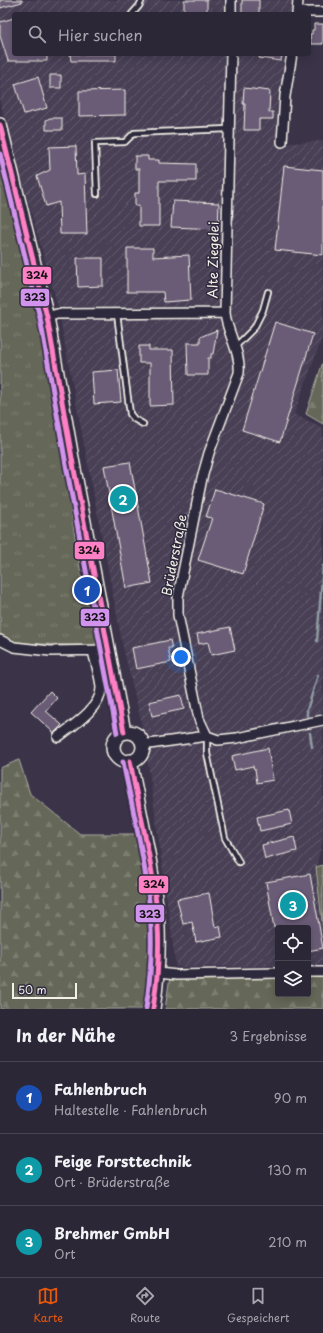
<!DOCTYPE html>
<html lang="de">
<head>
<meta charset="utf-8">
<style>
	body { margin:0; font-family:"Playpen Sans",sans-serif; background:#342f3f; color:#f1f3f6 }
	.controls { position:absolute; right:12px; bottom:12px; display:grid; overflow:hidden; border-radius:4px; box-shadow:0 2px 10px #0003 }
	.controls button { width:36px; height:36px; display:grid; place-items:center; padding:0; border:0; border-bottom:1px solid #484452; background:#2c2737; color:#f1f3f6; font:20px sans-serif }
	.scale { position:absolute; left:12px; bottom:10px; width:65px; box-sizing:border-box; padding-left:4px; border:2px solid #f4f1e8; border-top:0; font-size:11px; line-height:14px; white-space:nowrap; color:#f4f1e8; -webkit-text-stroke:3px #2f2a3d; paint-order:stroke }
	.you { position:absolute; left:181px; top:657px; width:14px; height:14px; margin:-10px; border:3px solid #fff; border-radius:50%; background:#1a73e8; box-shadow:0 0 0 6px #1a73e833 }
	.badge { display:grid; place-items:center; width:26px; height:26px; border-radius:50%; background:#ea580c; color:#fff; font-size:13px; font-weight:700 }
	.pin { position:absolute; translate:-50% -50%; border:2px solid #fff; box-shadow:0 1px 4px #0006 }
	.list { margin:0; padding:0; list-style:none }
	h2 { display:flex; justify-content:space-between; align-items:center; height:52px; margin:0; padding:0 16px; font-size:17px }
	h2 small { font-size:13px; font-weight:400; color:#a6a5ad }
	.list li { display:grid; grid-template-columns:26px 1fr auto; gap:12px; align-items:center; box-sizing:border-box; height:72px; padding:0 16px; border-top:1px solid #484452 }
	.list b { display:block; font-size:15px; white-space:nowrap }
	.list p { margin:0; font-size:13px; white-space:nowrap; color:#a6a5ad }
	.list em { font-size:13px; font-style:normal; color:#a6a5ad }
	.icon { flex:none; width:22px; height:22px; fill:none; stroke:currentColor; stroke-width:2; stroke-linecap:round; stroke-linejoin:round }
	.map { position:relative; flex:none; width:323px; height:1009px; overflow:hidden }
	.search { position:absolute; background:#2c2737; box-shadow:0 2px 10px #0003; left:12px; right:12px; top:12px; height:44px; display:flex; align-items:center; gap:10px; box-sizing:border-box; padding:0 14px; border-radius:4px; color:#a6a5ad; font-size:15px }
	.sheet { height:268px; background:#2c2737 }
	nav { display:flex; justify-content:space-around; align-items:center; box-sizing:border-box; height:56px; border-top:1px solid #484452; background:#2c2737; font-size:11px; color:#a6a5ad }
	nav a { display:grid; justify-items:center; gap:2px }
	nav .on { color:#ea580c }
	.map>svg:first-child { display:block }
	.industrial { fill:url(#industrial-furrows) }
	.grass { fill:url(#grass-tufts); stroke:#acaca0 }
	.forest { fill:url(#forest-firs); stroke:#acaca0 }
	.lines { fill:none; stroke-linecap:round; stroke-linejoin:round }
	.stream { stroke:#8f9ca2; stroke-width:2.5 }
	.building { fill:#6b5c77; stroke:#f4f1e8 }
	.lane-casing { stroke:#f4f1e8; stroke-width:8 }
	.street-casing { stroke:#f4f1e8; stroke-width:12 }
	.secondary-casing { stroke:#f4f1e8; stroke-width:16 }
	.lane { stroke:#2f2a3d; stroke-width:4.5 }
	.street { stroke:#2f2a3d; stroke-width:9 }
	.secondary { stroke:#2f2a3d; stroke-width:13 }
	.bus-1-casing { stroke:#2f2a3d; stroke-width:8 }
	.bus-2-casing { stroke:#2f2a3d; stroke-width:8 }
	.bus-1 { stroke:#ff80c5; stroke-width:5 }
	.bus-2 { stroke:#d193ec; stroke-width:5 }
	.labels { text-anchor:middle; stroke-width:3; stroke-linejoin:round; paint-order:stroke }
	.street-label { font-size:13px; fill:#f4f1e8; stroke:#2f2a3d }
	.line-badge { stroke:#2f2a3d; stroke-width:1.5 }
	.pale-badge-label { font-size:11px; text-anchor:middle; font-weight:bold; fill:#111 }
</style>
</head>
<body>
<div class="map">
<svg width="323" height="1009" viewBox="0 0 323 1009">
	<defs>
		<pattern id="industrial-furrows" width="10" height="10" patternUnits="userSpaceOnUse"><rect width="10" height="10" fill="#494057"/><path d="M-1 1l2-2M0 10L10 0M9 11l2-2" fill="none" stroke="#645c6f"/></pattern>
		<pattern id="grass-tufts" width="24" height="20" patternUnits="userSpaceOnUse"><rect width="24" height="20" fill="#656859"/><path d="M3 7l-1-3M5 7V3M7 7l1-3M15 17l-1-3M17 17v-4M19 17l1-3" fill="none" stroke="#7c7e71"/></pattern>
		<pattern id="forest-firs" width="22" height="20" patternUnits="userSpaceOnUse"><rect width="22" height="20" fill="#656859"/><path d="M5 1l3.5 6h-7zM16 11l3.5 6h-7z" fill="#7c7e71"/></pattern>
	</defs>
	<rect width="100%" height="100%" fill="#3b3449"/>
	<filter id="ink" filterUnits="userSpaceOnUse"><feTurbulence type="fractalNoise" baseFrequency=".025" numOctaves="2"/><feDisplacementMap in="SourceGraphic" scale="8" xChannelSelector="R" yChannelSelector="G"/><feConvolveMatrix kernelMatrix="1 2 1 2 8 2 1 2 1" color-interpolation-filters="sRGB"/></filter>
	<g filter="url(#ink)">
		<path class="industrial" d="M0,0H293L292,14H14V54H288L279,144L323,141V335L294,414L323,429V840L316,867L323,948V965H308V928H278V966L176,967L149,769L141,721L123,647L57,303L0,102Z"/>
		<path class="grass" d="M0,151L36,316L57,422L84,594L97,640L94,646L16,643L0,636Z"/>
		<path class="forest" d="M323,362V424L306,414Z
			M19,760L30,794L80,834H137L151,941V979L146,1009H0V768Z
			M323,865V931L316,867Z
			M323,970V1009H165L170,977L278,973V994H308V972Z"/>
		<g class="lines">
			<path class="stream" d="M317,641L323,566
				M307,716V710L318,675
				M310,733L312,747"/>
		</g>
		<path class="building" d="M0,0H22V2L0,8Z
			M184,0H207V14H184Z
			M242,0H259V14H242Z
			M14,18V54H47V61H8L0,36V22Z
			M314,24H323V44H311L310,34H312V30H314Z
			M70,54H116V61H71Z
			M260,54H282L281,61L259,58Z
			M50,75H61V88H50Z
			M38,77L47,108L24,114L15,84Z
			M244,88L270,91L269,112H273V119H259V130H244L245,104H243Z
			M125,90V115L79,116V91Z
			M50,118H62V130H46V120Z
			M76,146L77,175L85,174L87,234H60L59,202L46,206L37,176L50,170L49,147Z
			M135,156H148V160H159V163L196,164V181H159V226H139V206H135V193H139V169H135Z
			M284,166L323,170V255L275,250Z
			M173,201L219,203L218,229L171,227Z
			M127,248H153V257L189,255L191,300L164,302L163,292H127Z
			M77,258H103V286L78,287Z
			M275,322L313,334L280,442L242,430Z
			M217,330L213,354H211V358H208V375H188L187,343H200V337Z
			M139,346H149V350H173L174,405L150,406V363H139Z
			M118,370L121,402L94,404L92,372Z
			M130,462L152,583L126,588L104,466Z
			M215,489L264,504L243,574L198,560L212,518L206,517Z
			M230,627L235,650L211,655L208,642L199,644L197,634Z
			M170,640L172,648H168L171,662L136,669L132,648Z
			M50,691L57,698L46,711L62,725L54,733L31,712Z
			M181,695L184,709L152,716L149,702Z
			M268,748L273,780L257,783L255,769H254L253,766L235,770L232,756Z
			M289,810L292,824L260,831L257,817Z
			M294,837L297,851L265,859L262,845Z
			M310,874L323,948L308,951V928H274L266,882Z
			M209,893L215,927L220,926L222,937L196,942L192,922L183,924L177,899Z"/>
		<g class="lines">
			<g class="lane-casing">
				<path id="lane" d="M132,14L139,6L142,0
					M97,194L95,143L125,142L134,133L228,129
					M117,314L130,414L134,419L143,424
					M236,346L254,328L263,310L268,292
					M207,736V753L225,838L239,862"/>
			</g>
			<g class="street-casing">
				<path id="street" d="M231,0V14
					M297,12H323
					M297,14L298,0
					M231,54L225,313C227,334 241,351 239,373L209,453L202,478L178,597V615L199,719L207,736L218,740L237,738L323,720
					M282,142L285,96L292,54
					M47,317L57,314L225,313
					M0,640L14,647L50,651L108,650
					M58,737C72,726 101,708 101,688C101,679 95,661 93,651
					M142,745L207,736
					M308,972H323
					M158,973L177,975L278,973"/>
			</g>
			<g class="secondary-casing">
				<path id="secondary" d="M0,125L47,317L73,464L124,732
					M113 747a15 15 0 1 1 30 0a15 15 0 1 1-30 0Z
					M130,761C140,816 154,871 158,927C159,954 157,982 153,1009"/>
			</g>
			<use href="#lane" class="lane"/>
			<use href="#street" class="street"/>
			<use href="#secondary" class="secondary"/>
			<g class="bus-1-casing">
				<path id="bus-1" d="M0,125L47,317L73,464L124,732
					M130,761C140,816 155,871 158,927C160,954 157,982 153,1009"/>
			</g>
			<g class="bus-2-casing">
				<path id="bus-2" d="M0,154L40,318L66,465L117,733
					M123,762C134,817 149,873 151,929C152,955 150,982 146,1008"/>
			</g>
			<use href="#bus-1" class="bus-1"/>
			<use href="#bus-2" class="bus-2"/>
		</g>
	</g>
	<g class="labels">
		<g class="street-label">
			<text transform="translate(213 260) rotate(-89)" y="5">Alte Ziegelei</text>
			<text transform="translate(174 555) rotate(-79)" y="5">Brüderstraße</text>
		</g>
	</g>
	<g class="line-badge">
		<rect x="22" y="266" width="30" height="19" rx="4" fill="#ff80c5"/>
		<rect x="20" y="288" width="30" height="19" rx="4" fill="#d193ec"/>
		<rect x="74" y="541" width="31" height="19" rx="4" fill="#ff80c5"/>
		<rect x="80" y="608" width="30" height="19" rx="4" fill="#d193ec"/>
		<rect x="138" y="875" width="31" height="19" rx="4" fill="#ff80c5"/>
		<rect x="135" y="904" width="30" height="19" rx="4" fill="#d193ec"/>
	</g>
	<g class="pale-badge-label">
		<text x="37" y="279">324</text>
		<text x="35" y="301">323</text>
		<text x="89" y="554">324</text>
		<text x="95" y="621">323</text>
		<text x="154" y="888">324</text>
		<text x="150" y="918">323</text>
	</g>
</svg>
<div class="controls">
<button><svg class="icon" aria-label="locate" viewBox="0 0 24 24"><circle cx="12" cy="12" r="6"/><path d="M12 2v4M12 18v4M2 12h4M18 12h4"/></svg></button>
<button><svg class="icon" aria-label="layers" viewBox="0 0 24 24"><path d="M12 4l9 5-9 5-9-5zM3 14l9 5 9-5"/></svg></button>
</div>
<div class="scale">50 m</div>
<div class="you"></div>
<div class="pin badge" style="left:87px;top:590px;background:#1a4fb4">1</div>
<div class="pin badge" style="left:123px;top:499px;background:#0f9aa8">2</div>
<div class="pin badge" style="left:293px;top:905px;background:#0f9aa8">3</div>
<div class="search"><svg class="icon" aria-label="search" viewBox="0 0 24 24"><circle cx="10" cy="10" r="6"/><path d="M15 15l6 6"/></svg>Hier suchen</div>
</div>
<section class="sheet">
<h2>In der Nähe<small>3 Ergebnisse</small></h2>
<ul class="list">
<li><span class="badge" style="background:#1a4fb4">1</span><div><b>Fahlenbruch</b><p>Haltestelle · Fahlenbruch</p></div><em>90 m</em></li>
<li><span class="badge" style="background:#0f9aa8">2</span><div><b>Feige Forsttechnik</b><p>Ort · Brüderstraße</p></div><em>130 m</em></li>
<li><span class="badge" style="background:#0f9aa8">3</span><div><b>Brehmer GmbH</b><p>Ort</p></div><em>210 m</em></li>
</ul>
</section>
<nav>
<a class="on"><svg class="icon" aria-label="map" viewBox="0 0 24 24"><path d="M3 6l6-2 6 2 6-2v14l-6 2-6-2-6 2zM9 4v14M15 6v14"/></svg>Karte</a>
<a><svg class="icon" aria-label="directions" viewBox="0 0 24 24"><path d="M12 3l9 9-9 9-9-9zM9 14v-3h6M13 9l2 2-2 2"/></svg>Route</a>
<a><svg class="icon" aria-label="saved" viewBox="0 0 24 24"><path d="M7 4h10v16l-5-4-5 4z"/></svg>Gespeichert</a>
</nav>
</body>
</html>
